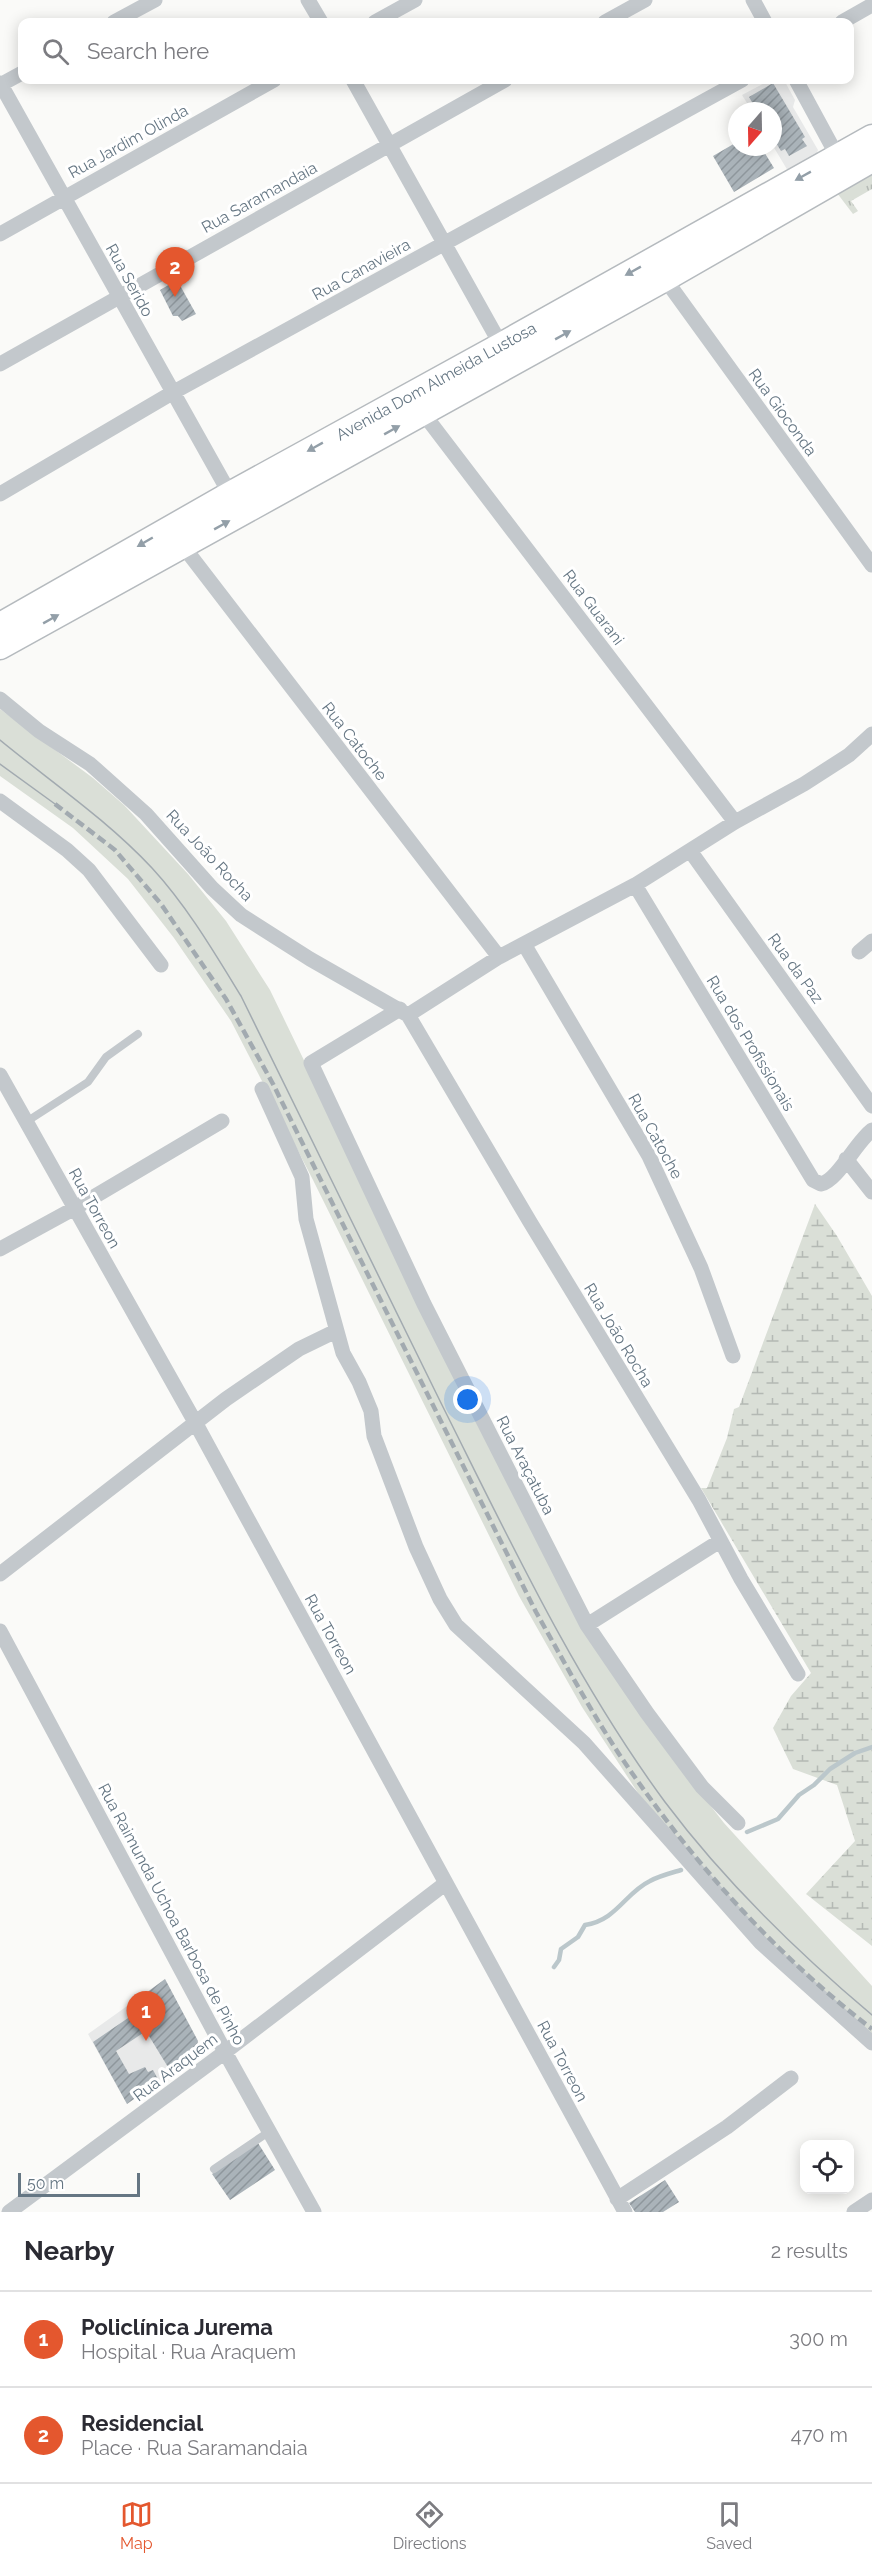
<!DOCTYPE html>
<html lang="en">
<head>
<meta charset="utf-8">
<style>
	body { margin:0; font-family:Raleway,sans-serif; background:#f7f7f7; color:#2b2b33 }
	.controls { position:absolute; right:18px; bottom:18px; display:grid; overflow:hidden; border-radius:12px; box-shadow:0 3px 15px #0003 }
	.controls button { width:54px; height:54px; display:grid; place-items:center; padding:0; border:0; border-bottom:2px solid #e1e1e2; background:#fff; color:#2b2b33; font:30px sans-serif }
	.compass { position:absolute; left:728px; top:102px; width:54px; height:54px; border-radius:50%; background:#fff; box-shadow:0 3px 15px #0003; rotate:200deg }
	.scale { position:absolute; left:18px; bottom:15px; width:122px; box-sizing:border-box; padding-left:6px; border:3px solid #657683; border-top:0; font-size:16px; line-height:21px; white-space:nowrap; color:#657683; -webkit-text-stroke:4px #fff; paint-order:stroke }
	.you { position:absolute; left:468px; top:1400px; width:21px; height:21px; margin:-15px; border:4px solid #fff; border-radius:50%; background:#1a73e8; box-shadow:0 0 0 9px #1a73e833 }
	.badge { display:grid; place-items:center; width:39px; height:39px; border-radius:50%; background:#e4572e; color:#fff; font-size:20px; font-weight:700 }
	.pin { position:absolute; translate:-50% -50px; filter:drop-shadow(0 2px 3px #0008) }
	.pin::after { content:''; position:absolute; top:32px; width:21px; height:18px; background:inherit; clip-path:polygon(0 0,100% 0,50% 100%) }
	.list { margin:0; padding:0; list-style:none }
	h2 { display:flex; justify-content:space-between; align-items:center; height:78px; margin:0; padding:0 24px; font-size:26px }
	h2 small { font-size:20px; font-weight:400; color:#7c7c81 }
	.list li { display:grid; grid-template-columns:39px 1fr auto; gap:18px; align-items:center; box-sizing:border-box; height:96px; padding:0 24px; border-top:2px solid #e1e1e2 }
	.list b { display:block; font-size:22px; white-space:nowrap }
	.list p { margin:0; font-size:20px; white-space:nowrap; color:#7c7c81 }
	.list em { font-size:20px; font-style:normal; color:#7c7c81 }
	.icon { flex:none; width:33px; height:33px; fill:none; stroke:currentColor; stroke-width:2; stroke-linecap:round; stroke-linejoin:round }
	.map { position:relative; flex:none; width:872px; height:2212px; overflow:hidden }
	.search { position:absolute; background:#fff; box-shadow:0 3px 15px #0003; left:18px; right:18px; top:18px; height:66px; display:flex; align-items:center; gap:15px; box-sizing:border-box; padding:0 21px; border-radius:12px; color:#7c7c81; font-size:22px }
	.sheet { height:270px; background:#fff }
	nav { display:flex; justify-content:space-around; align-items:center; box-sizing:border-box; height:84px; border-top:2px solid #e1e1e2; background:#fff; font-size:16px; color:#7c7c81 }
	nav a { display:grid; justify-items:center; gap:3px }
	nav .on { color:#e4572e }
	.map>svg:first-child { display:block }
	.built { fill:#e8e9e9 }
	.green { fill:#dadfd7 }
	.wetland { fill:url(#wetland-marsh) }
	.park { fill:url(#park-tufts) }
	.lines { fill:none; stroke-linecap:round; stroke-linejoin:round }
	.stream { stroke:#bbc7cb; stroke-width:4.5 }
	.building { fill:url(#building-hatch) }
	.primary-casing { stroke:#b5babe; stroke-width:27 }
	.service { stroke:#c3c8cc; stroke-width:8 }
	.minor { stroke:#c3c8cc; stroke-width:15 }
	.primary { stroke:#fff; stroke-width:24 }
	.tram { stroke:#a2aab0; stroke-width:1.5 }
	.rail { stroke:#a2aab0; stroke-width:4.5; stroke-dasharray:9 4.5; stroke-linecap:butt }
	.oneway { fill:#939fa8 }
	.labels { text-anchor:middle; stroke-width:6; stroke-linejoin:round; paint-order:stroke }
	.street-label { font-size:16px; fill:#657683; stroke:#fff }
</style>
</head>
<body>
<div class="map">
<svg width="872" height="2212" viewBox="0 0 872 2212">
	<defs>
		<pattern id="wetland-marsh" width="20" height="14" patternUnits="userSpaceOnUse" patternTransform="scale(1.5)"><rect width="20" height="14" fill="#dadfd7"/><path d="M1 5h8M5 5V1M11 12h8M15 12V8" fill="none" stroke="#b4b9b4"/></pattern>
		<pattern id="park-tufts" width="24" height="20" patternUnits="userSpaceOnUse" patternTransform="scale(1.5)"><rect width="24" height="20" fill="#dadfd7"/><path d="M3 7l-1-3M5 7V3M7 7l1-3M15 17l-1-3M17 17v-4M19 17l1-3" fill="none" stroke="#b4b9b4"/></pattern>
		<pattern id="building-hatch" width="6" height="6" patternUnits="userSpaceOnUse" patternTransform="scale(1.5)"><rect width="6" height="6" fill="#aab3b9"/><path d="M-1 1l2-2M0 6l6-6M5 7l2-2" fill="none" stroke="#8e969c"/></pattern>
	</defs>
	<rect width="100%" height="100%" fill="#fafaf8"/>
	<path class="built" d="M770,80H784L795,100L793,107L818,150L816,155L788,171L773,146V111H752L742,95Z
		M165,1979L198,2041L195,2055L127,2104L88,2034Z"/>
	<path class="green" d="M0,709L93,778L124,805L188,874L226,921L270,990L314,1081L642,1718L724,1823L872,1986V2038L790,1968L640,1796L582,1707L519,1596L313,1180L231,1021L174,938L128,879L73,828L0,776Z"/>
	<path class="wetland" d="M815,1204L837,1236L872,1296V1946L806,1894L855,1841L837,1785L793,1769L773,1728L791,1696L811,1673L701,1488H707L727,1438L734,1409L739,1407Z"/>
	<path class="park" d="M872,173V189L851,201L858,211L853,214L837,193Z"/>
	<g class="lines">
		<path class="stream" d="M747,1832L778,1819L799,1795L814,1785L830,1769L855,1753L872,1747
			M554,1967L559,1960L561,1949L578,1937L585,1925C617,1920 625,1893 650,1881C659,1876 671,1873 681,1870"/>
	</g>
	<path class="building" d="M773,83L805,137L802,139L807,146L789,156L785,149L781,151L773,138V111H757L749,97Z
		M737,142V147H761L774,168L734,192L713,156Z
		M177,280L196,314L182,321L178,316H173L160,290Z
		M165,1979L198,2041L195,2055L171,2072L130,2005Z
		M131,2016L143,2033L116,2051L129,2074L145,2067L148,2072L153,2070L159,2081L127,2104L93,2042Z
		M258,2143L275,2170L230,2200L212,2174Z
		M665,2180L679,2202L663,2212H635L629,2203Z"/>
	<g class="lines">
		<g class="primary-casing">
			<path id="primary" d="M0,625L230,494L501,345L872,137
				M0,647L665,279L872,160"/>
		</g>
		<path class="service" d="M26,1122L88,1082L106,1057L138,1034
			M214,2169L270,2131"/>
		<path class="minor" d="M308,0L321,22
			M753,0L765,22
			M114,22L155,0
			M375,22L415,0
			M605,22L645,0
			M842,22L872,5
			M353,80L501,345
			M796,80L841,163
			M0,83L230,494
			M0,85L22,73
			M0,234L274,80
			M665,279L872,565
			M0,364L505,80
			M423,413L735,822
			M0,494L172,393L742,80
			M183,546L499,957
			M0,699L39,731L90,764L146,814L212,888L241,915L310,959L408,1015L530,1222L699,1500L741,1579L798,1674
			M0,801L67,850L89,870L161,965
			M691,852L872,1106
			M635,885L813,1180L821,1184C838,1180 856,1142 872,1130
			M524,944L649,1156L701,1268L733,1356
			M859,952L872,941
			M400,1009L311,1063L424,1304L587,1625L647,1713L702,1787L738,1823
			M408,1015L499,957L635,885L735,822L804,784L849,755L872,734
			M0,1075L195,1422L625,2212
			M262,1089L302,1177L306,1219L343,1353L359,1382L371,1411L374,1436L416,1547L440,1599L456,1625L584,1743L761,1943L872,2043
			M846,1159L872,1192
			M0,1249L75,1208L222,1121
			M0,1574L226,1399L299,1349L336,1331
			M587,1625L720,1541
			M0,1631L225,2052L314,2212
			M617,2199L727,2127L791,2078
			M9,2212L225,2052L446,1883
			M854,2212L872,2200"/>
		<use href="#primary" class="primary"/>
		<path class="tram" d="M0,740C51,782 106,819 152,868C187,906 214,952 241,996C308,1132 375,1269 442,1405C510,1541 575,1680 665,1802C725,1882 796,1951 872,2015
			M0,764L55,804"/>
		<path class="rail" d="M55,804L115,850L161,904L226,999L273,1084L536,1612C563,1660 589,1708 619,1754C688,1857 773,1953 872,2029"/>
	</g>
	<defs><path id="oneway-solid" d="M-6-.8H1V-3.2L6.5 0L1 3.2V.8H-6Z" transform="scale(1.5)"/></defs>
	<g class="oneway">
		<use href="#oneway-solid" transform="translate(803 176) rotate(151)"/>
		<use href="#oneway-solid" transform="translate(633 271) rotate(151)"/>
		<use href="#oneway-solid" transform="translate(563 335) rotate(-29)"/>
		<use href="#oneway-solid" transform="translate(392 430) rotate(-29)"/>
		<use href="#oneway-solid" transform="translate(315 447) rotate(151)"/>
		<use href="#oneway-solid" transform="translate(222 525) rotate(-29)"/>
		<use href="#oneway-solid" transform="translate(145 542) rotate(150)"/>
		<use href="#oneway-solid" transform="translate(51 619) rotate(-29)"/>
	</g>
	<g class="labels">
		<g class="street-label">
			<text transform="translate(128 141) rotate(-29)" y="6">Rua Jardim Olinda</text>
			<text transform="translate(259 197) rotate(-29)" y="6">Rua Saramandaia</text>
			<text transform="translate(361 269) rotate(-29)" y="6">Rua Canavieira</text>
			<text transform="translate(130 280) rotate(61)" y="6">Rua Serido</text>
			<text transform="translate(436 381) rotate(-29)" y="6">Avenida Dom Almeida Lustosa</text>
			<text transform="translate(783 412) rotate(54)" y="6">Rua Gioconda</text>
			<text transform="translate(594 607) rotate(53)" y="6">Rua Guarani</text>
			<text transform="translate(355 741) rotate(52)" y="6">Rua Catoche</text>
			<text transform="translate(210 855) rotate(47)" y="6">Rua João Rocha</text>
			<text transform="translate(796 968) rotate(54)" y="6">Rua da Paz</text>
			<text transform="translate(751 1043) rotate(59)" y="6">Rua dos Profissionais</text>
			<text transform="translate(656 1136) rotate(61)" y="6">Rua Catoche</text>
			<text transform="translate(95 1208) rotate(61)" y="6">Rua Torreon</text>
			<text transform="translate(619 1335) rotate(59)" y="6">Rua João Rocha</text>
			<text transform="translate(526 1465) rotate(63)" y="6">Rua Araçatuba</text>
			<text transform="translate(331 1634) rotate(61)" y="6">Rua Torreon</text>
			<text transform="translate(172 1914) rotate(62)" y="6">Rua Raimunda Uchoa Barbosa de Pinho</text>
			<text transform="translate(563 2061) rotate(62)" y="6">Rua Torreon</text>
			<text transform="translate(175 2067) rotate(-37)" y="6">Rua Araquem</text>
		</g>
	</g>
</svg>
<div class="controls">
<button><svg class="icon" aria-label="locate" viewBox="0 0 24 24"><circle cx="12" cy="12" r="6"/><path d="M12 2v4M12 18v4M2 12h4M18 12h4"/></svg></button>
</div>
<svg class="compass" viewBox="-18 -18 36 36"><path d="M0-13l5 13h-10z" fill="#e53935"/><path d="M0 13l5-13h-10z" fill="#7c7c81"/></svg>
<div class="scale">50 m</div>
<div class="you"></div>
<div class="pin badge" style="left:146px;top:2041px">1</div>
<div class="pin badge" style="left:175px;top:297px">2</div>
<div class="search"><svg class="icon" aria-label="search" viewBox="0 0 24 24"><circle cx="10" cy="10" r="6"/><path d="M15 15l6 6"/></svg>Search here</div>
</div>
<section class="sheet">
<h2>Nearby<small>2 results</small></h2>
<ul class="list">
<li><span class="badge">1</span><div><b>Policlínica Jurema</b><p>Hospital · Rua Araquem</p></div><em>300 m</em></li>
<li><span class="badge">2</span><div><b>Residencial</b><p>Place · Rua Saramandaia</p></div><em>470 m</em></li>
</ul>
</section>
<nav>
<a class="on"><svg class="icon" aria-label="map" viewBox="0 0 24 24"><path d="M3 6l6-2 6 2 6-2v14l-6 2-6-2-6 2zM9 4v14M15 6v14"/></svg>Map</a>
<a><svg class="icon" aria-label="directions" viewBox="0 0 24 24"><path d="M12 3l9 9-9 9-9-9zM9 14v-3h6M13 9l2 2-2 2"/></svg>Directions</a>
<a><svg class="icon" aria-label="saved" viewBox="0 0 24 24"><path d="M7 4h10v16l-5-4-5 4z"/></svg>Saved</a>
</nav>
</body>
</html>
